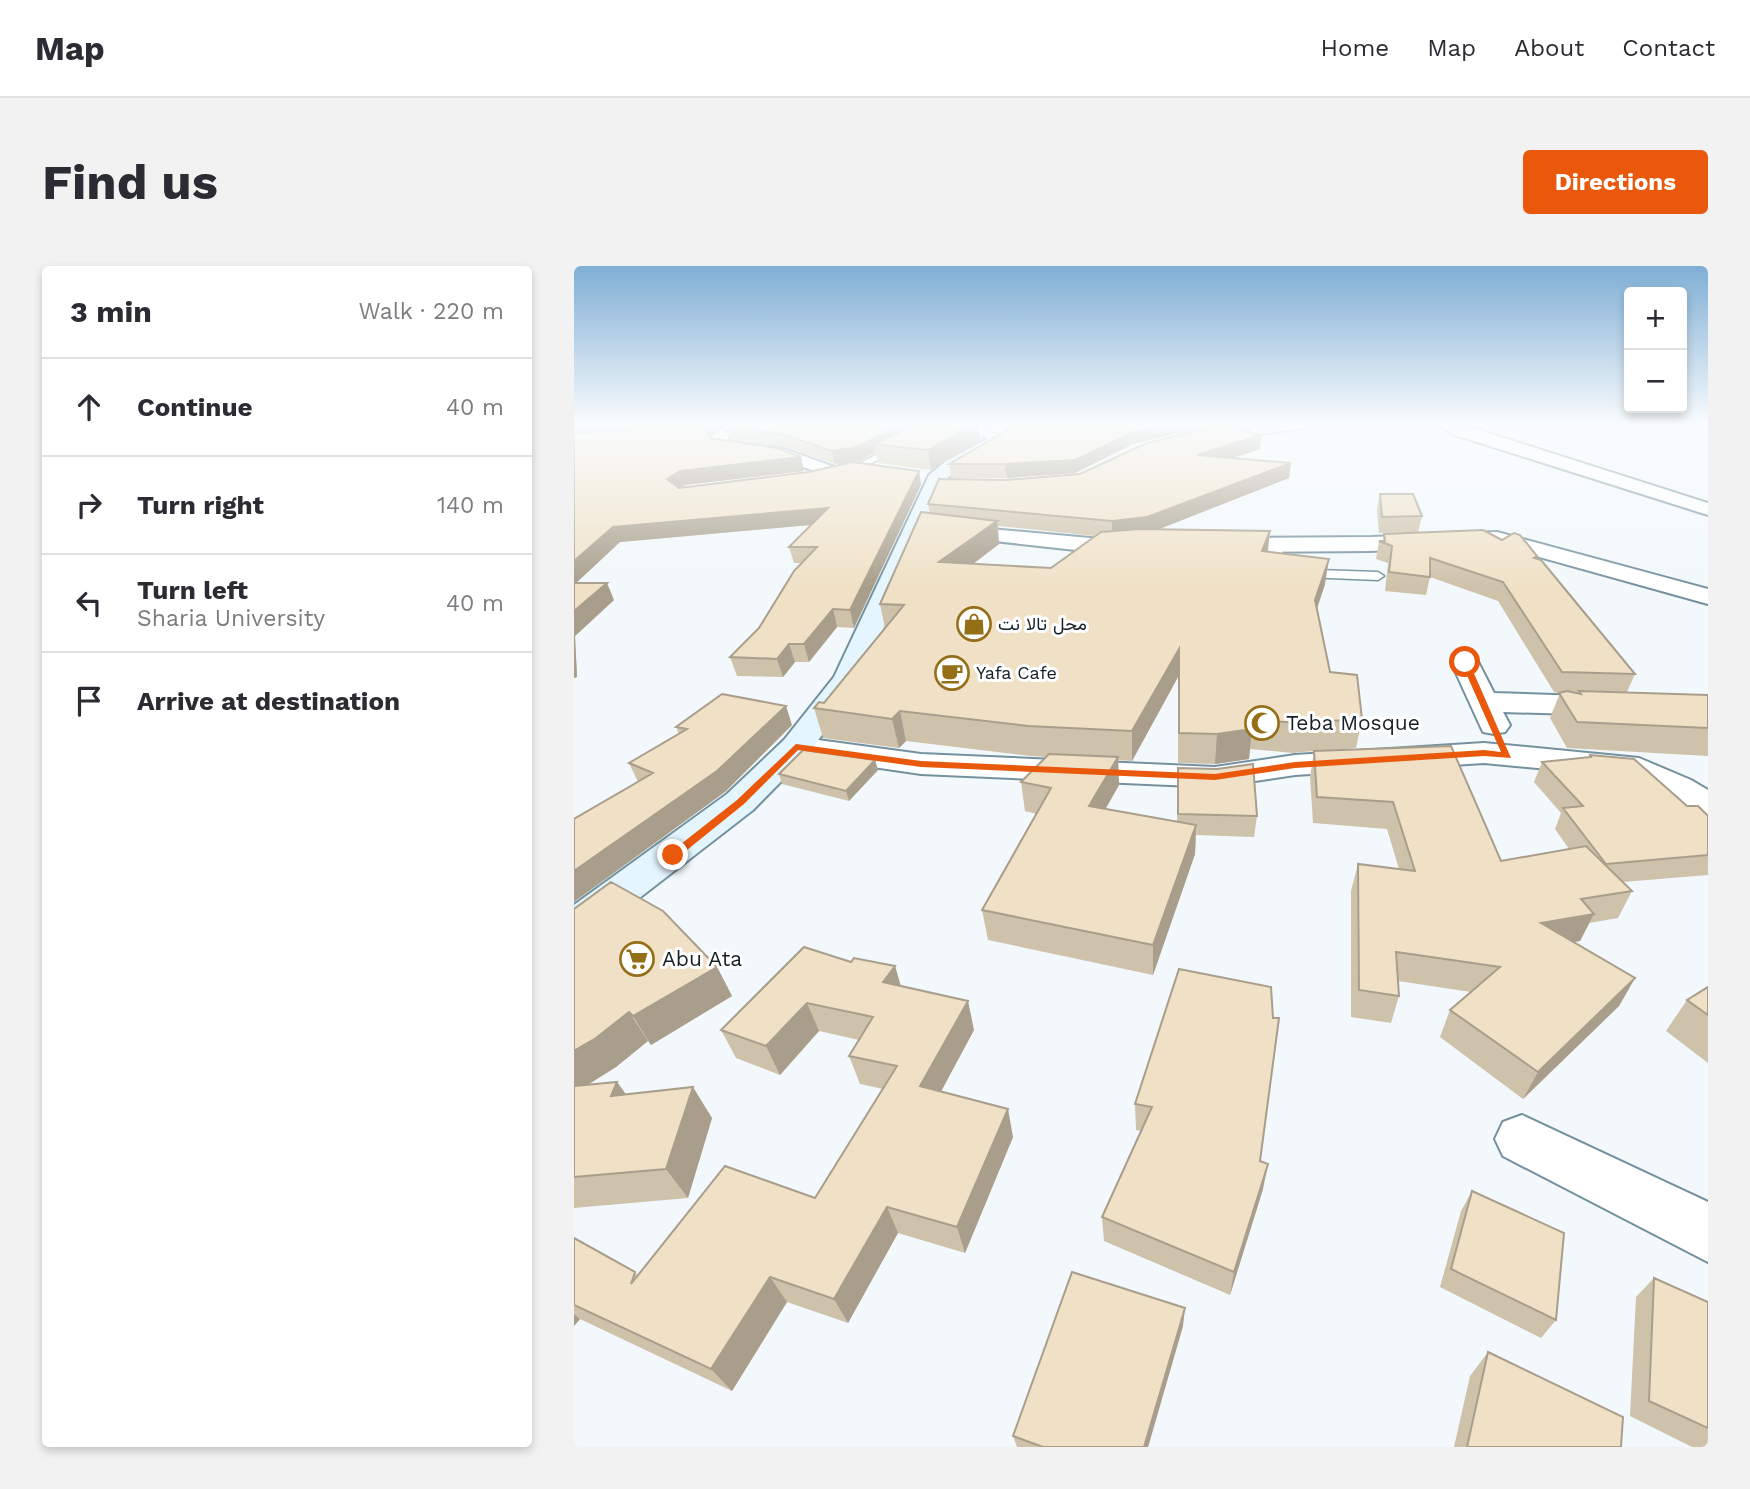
<!DOCTYPE html>
<html lang="en">
<head>
<meta charset="utf-8">
<style>
	body { margin:0; font-family:"Work Sans",Vazirmatn,sans-serif; background:#f2f2f3; color:#2b2b33 }
	.controls { position:absolute; right:21px; top:21px; display:grid; overflow:hidden; border-radius:7px; box-shadow:0 4px 10px #0003 }
	.controls button { width:63px; height:63px; display:grid; place-items:center; padding:0; border:0; border-bottom:2px solid #e1e1e2; background:#fff; color:#2b2b33; font:35px sans-serif }
	.stop { position:absolute; width:21px; height:21px; margin:-16px; border:5px solid #ea580c; border-radius:50%; background:#fff }
	.stop.end { background:#ea580c; border-color:#fff; box-shadow:0 2px 7px #0008 }
	.list { margin:0; padding:0; list-style:none }
	h2 { display:flex; justify-content:space-between; align-items:center; height:91px; margin:0; padding:0 28px; font-size:30px }
	h2 small { font-size:23px; font-weight:400; color:#7c7c81 }
	.list li { display:grid; grid-template-columns:46px 1fr auto; gap:21px; align-items:center; box-sizing:border-box; height:98px; padding:0 28px; border-top:2px solid #e1e1e2 }
	.list b { display:block; font-size:26px; white-space:nowrap }
	.list p { margin:0; font-size:23px; white-space:nowrap; color:#7c7c81 }
	.list em { font-size:23px; font-style:normal; color:#7c7c81 }
	.icon { flex:none; width:38px; height:38px; fill:none; stroke:currentColor; stroke-width:2; stroke-linecap:round; stroke-linejoin:round }
	.map { position:relative; flex:none; width:1134px; height:1181px; overflow:hidden; border-radius:7px }
	header { display:flex; align-items:center; gap:42px; box-sizing:border-box; height:98px; padding:0 35px; background:#fff; border-bottom:2px solid #e1e1e2 }
	header strong { font-size:33px }
	nav { display:flex; gap:38px; margin-inline-start:auto; font-size:24px }
	.intro { display:flex; align-items:center; justify-content:space-between; box-sizing:border-box; height:168px; padding:0 42px }
	h1 { margin:0; font-size:49px }
	.button { padding:18px 32px; border-radius:7px; background:#ea580c; color:#fff; font-size:24px; font-weight:700 }
	main { display:flex; gap:42px; padding:0 42px }
	aside { flex:1; background:#fff; border-radius:7px; box-shadow:0 4px 10px #0003 }
	.map>svg:first-child { display:block }
	.lines { fill:none; stroke-linecap:round; stroke-linejoin:round }
	.service-casing { stroke:#74919f; stroke-width:3 }
	.minor-casing { stroke:#74919f; stroke-width:4 }
	.secondary-casing { stroke:#74919f; stroke-width:4 }
	.service { fill:#fff; fill-rule:evenodd }
	.minor { fill:#fff; fill-rule:evenodd }
	.secondary { fill:#e4f5fd; fill-rule:evenodd }
	.wall { fill:#cec2aa; fill-rule:evenodd }
	.shaded-wall { fill:#a89e8b }
	.building { fill:#f0e1c6; stroke:#a89e8b; stroke-width:2 }
	.route { fill:#ea580c }
	.labels { text-anchor:middle; stroke-width:6; stroke-linejoin:round; paint-order:stroke }
	.far-poi-label { font-size:18px; fill:#152026; stroke:#fff; text-anchor:start }
	.poi-label { font-size:21px; fill:#152026; stroke:#fff; text-anchor:start }
</style>
</head>
<body>
<header>
<strong>Map</strong>
<nav><a>Home</a><a>Map</a><a>About</a><a>Contact</a></nav>
</header>
<div class="intro"><h1>Find us</h1><a class="button">Directions</a></div>
<main>
<aside>
<h2>3 min<small>Walk · 220 m</small></h2>
<ul class="list">
<li><svg class="icon" aria-label="ahead" viewBox="0 0 24 24"><path d="M12 20V5M6 11l6-6 6 6"/></svg><div><b>Continue</b></div><em>40 m</em></li>
<li><svg class="icon" aria-label="right" viewBox="0 0 24 24"><path d="M7 20v-9h11M14 6l5 5-5 5"/></svg><div><b>Turn right</b></div><em>140 m</em></li>
<li><svg class="icon" aria-label="left" viewBox="0 0 24 24"><path d="M17 20v-9H6M10 6l-5 5 5 5"/></svg><div><b>Turn left</b><p>Sharia University</p></div><em>40 m</em></li>
<li><svg class="icon" aria-label="arrive" viewBox="0 0 24 24"><path d="M6 21V4h12l-3 4 3 4H6"/></svg><div><b>Arrive at destination</b></div></li>
</ul>
</aside>
<div class="map">
<svg width="1134" height="1181" viewBox="0 0 1134 1181">
	<rect width="100%" height="100%" fill="#f2f8fb"/>
	<g class="lines">
		<g class="service-casing">
			<path id="service" d="M379,162L431,168L435,171L431,174L376,167Z
				M323,178L331,180L284,204L276,202Z
				M700,276L706,280L715,303L804,306L810,310L804,314L705,310L694,280Z"/>
		</g>
		<g class="minor-casing">
			<path id="minor" d="M352,157C372,157 441,151 453,163L445,168L360,162Z
				M693,157H736L728,162L624,177L616,172L637,164Z
				M863,157H883L1134,237V249L881,169Z
				M148,163L156,168L153,175L210,183L266,203L269,207L260,212L207,193L140,183L136,174L142,165Z
				M373,259L538,274L561,270L572,277L569,282L538,288L366,269L362,265L366,261Z
				M923,266L1134,323V338L922,279L797,285L642,286L631,279L642,272L797,271Z
				M891,388L901,390L920,427L1134,434V452L929,446L936,459L931,466L920,468L909,466L877,396L881,390Z
				M222,471L347,488L641,501L721,489L910,477L1065,492L1117,514L1134,524V551L1121,548L1093,528L1058,511L910,497L721,509L641,521L347,508L210,488L206,481L210,474Z
				M948,849L1134,936V996L929,890L921,873L929,856Z"/>
		</g>
		<g class="secondary-casing">
			<path id="secondary" d="M443,157H463L384,203L370,215L289,413L234,488L179,544L15,671L0,675V639L153,528L210,474L260,411L355,209L372,195Z"/>
		</g>
		<use href="#service" class="service"/>
		<use href="#minor" class="minor"/>
		<use href="#secondary" class="secondary"/>
	</g>
	<path class="wall" d="M0,157H404L406,174L357,204L304,197L302,186L285,195L261,198L211,181L157,173L154,164L149,161L141,163L136,172L227,191L230,205L111,219L108,221L345,205L347,219L280,362L263,361L235,396H221L209,411L163,410L156,391L185,362L227,297H220L215,281L237,259L46,276L2,317L40,334L1,370L3,411L0,412V167L53,164L0,166Z
		M446,157H669L643,158L559,178L501,207L433,212H377L375,198Z
		M677,167L687,169L686,183L659,192L715,212L584,263L696,265L694,286L751,318L743,343L756,406L788,453L782,482L746,485L927,595L995,583L981,563L987,547L960,516L968,496L1015,491L1016,489L1113,540L1134,550V609L1049,616L1058,625L1044,652L1015,657L1006,675L1000,676L1061,712L1045,740L949,833L866,771L876,744L897,726L824,715L825,730L817,757L777,751V625L784,598L825,603L813,563L739,557L736,511L740,485L719,487L676,483L675,493L641,498L604,497V411L558,495L544,494L545,519L531,543L603,555L604,502L683,550L680,571L622,569L621,588L579,709L414,674L408,644L463,548L451,545L447,516L473,491L457,490L332,475L325,482L249,472L240,442L250,437L311,362L306,338L356,247L354,238L432,214L506,208ZM424,260L521,270L477,302L400,297L425,278Z
		M806,228L848,250L844,266L805,267L803,243Z
		M810,268L963,293L1061,408L1053,426L1134,429V490L993,482L976,452L986,427L980,426L924,335L856,311L852,329L811,325L814,297L802,293L805,275H809Z
		M218,459L151,526L64,516L55,497L105,468L102,461Z
		M301,494L304,504L275,535L208,518L205,508Z
		M0,643L143,701L158,730L77,779L74,775L42,801L14,819L43,816L52,828L138,852L114,932L0,942Z
		M277,696L321,700L327,720L400,764L367,825L439,871L391,987L324,967L274,1057L213,1036L158,1125L6,1053L0,1060V973L64,1009L241,932L309,823L286,818L275,790L285,774L245,765L206,809L162,792L147,764Z
		M1134,721V797L1092,765L1113,734Z
		M699,752L686,895L689,923L656,1029L530,975L528,951L567,865L562,864L561,838Z
		M898,925L982,1054L967,1072L866,1021L887,945Z
		M1080,1012L1134,1036V1181H1118L1056,1150L1062,1031Z
		M609,1060L574,1181H443L439,1170Z
		M914,1086L1047,1181H880L896,1110Z"/>
	<path class="shaded-wall" d="M133,157H148L149,161L141,163L134,175L130,162Z
		M333,157H352L300,178L302,186L285,195L261,198L258,185Z
		M401,157H404L406,174L357,204L354,184Z
		M597,157H643V158L559,178L501,207L433,212L431,198Z
		M677,159L676,173L687,169L686,183L623,204V189L664,163Z
		M227,191L230,205L111,219L99,227L93,213L106,205Z
		M717,197L715,212L573,268L538,271V255Z
		M345,205L347,219L280,362L276,344Z
		M254,242L258,257L46,276L0,319V295L39,261Z
		M423,255L425,278L369,321L365,296Z
		M696,265L693,289L688,285Z
		M755,293L751,318L737,360L741,334Z
		M33,317L40,334L1,370L3,411L0,412V345Z
		M259,343L263,361L235,396L230,378Z
		M215,378L221,396L209,411L203,393Z
		M605,383L604,411L558,495V465Z
		M212,440L218,459L151,526L0,636V605Z
		M326,445L332,475L325,482L318,453Z
		M678,463L675,493L641,498L643,468Z
		M544,491L545,519L517,569L515,540Z
		M301,494L304,504L275,535L272,525Z
		M622,559L621,588L579,709V679Z
		M1020,648L1006,675L954,684L967,657Z
		M321,700L329,729L309,716Z
		M143,701L158,730L77,779L59,750Z
		M1061,712L1045,740L949,833L964,806Z
		M394,735L400,764L355,848L346,820Z
		M233,737L245,765L206,809L192,780Z
		M55,746L74,775L42,801L0,827V785Z
		M43,816L65,847L37,830Z
		M119,821L138,852L114,932L92,903Z
		M434,843L439,871L391,987L383,961Z
		M694,898L689,923L656,1029L660,1006Z
		M313,941L324,967L274,1057L260,1033Z
		M196,1011L213,1036L158,1125L137,1103Z
		M611,1042L609,1060L574,1181H570Z
		M0,1048L6,1053L0,1060Z"/>
	<path class="building" d="M55,157H133L130,162L136,172L203,182L227,191L106,205L93,213L105,222L235,206L278,196L345,205L276,344L259,343L230,378H215L203,393L156,391L185,362L220,305L243,281H215L254,242L39,261L0,295V167L54,164L59,160Z
		M153,157H333L282,181L258,185L207,168L153,160Z
		M345,157H401L354,184L300,178Z
		M446,157H597L559,166L501,194L431,198H375Z
		M677,159L664,163L687,169L623,189L717,197L573,251L538,255L354,238L365,213L432,214L506,208L573,177L645,160Z
		M806,228H839L848,250L808,251Z
		M347,246L423,255L365,296L477,302L527,266L566,263L696,265L688,285L755,293L741,334L756,406L783,409L788,453L723,457L677,453L678,463L643,468L605,467V383L558,465L454,460L326,445L318,453L240,442L245,436L250,437L330,339L306,338Z
		M909,264L928,274L940,267L946,269L963,290L960,292L967,294L1061,408L988,406L929,316L856,292V311L815,306L818,280L805,275H811L810,268Z
		M0,317H33L0,345Z
		M993,425L1007,428L1005,425L1134,429V462L1003,456L985,427Z
		M148,428L212,440L143,505L0,605V553L79,507L55,497L113,463L102,461Z
		M877,480L927,595L1012,580L1058,625L1007,633L1020,648L967,657L1061,712L964,806L876,744L926,701L822,686L825,730L785,724L784,598L841,605L819,536L743,531L740,485Z
		M229,484L301,494L272,525L205,508Z
		M475,488L544,491L515,540L622,559L579,679L408,644L477,522L447,516Z
		M1016,489L1060,493L1113,540H1124L1134,550V589L1032,598L989,542L1009,540L968,496L1017,491Z
		M679,498L683,550L604,548V502L643,503Z
		M37,616L89,645L143,701L59,750L55,746L22,772L0,785V643Z
		M230,681L277,696L280,692L321,700L309,716L394,735L346,820L434,843L383,961L313,941L260,1033L196,1011L137,1103L0,1039V972L61,1006L57,1018L151,900L241,932L323,800L275,790L299,751L233,737L192,780L147,764Z
		M605,703L697,721L699,752H705L686,895L694,898L660,1006L528,951L578,841L561,838Z
		M1134,721V749L1113,734Z
		M43,816L37,830L119,821L92,903L0,911V820Z
		M898,925L990,967L982,1054L877,1003Z
		M498,1006L611,1042L570,1181H469L439,1170Z
		M1080,1012L1134,1036V1162L1075,1135Z
		M914,1086L1049,1151L1047,1181H893Z"/>
	<linearGradient id="sky" x2="0" y2="1"><stop stop-color="#7faed5"/><stop offset="0.49" stop-color="#f9fcfd"/><stop offset="1" stop-color="#f9fcfd" stop-opacity="0"/></linearGradient>
	<rect width="1134" height="322" fill="url(#sky)"/>
	<path class="route" d="M891,393L895,396L937,492L910,490L721,502L641,514L347,501L224,484L170,538L103,592L93,589L163,534L222,478L347,495L641,508L721,496L910,484L927,486L887,396Z"/>
	<defs>
		<g id="shop-ring" transform="scale(1.75)"><circle r="9.5" fill="#fff" stroke="#956f18" stroke-width="1.5"/><path d="M-5-2.5h2.3a2.7 3.5 0 0 1 5.4 0H5L5.5 6h-11ZM-1.5-2.5h3a1.5 2.3 0 0 0-3 0Z" fill="#956f18"/></g>
		<g id="cafe-ring" transform="scale(1.75)"><circle r="9.5" fill="#fff" stroke="#956f18" stroke-width="1.5"/><path d="M-5.5-4.5H6V0H3Q3 3.5 0 3.5H-2.5Q-5.5 3.5-5.5 0ZM3-3.2v2h1.7v-2ZM-6 4.5H4V6H-6Z" fill="#956f18"/></g>
		<g id="mosque-ring" transform="scale(1.75)"><circle r="9.5" fill="#fff" stroke="#956f18" stroke-width="1.5"/><path d="M3.5-4.9A6 6 0 1 0 3.5 4.9A5 5 0 1 1 3.5-4.9Z" fill="#956f18"/></g>
		<g id="supermarket-ring" transform="scale(1.75)"><circle r="9.5" fill="#fff" stroke="#956f18" stroke-width="1.5"/><path d="M-6-5.5h2.5l.6 2H6L4.5 2H-2.5L-4.4-4H-6ZM-1.5 3.2a1.3 1.3 0 1 0 .1 0ZM3 3.2a1.3 1.3 0 1 0 .1 0Z" fill="#956f18"/></g>
	</defs>
	<g fill-rule="evenodd">
		<use href="#shop-ring" x="400" y="358"/>
		<use href="#cafe-ring" x="378" y="407"/>
		<use href="#mosque-ring" x="688" y="457"/>
		<use href="#supermarket-ring" x="63" y="693"/>
	</g>
	<g class="labels">
		<g class="far-poi-label">
			<text x="424" y="364">محل تالا نت</text>
			<text x="402" y="413">Yafa Cafe</text>
		</g>
		<g class="poi-label">
			<text x="712" y="464">Teba Mosque</text>
			<text x="88" y="700">Abu Ata</text>
		</g>
	</g>
</svg>
<div class="controls">
<button>+</button>
<button>−</button>
</div>
<div class="stop" style="left:891px;top:396px"></div>
<div class="stop end" style="left:99px;top:589px"></div>
</div>
</main>
</body>
</html>
